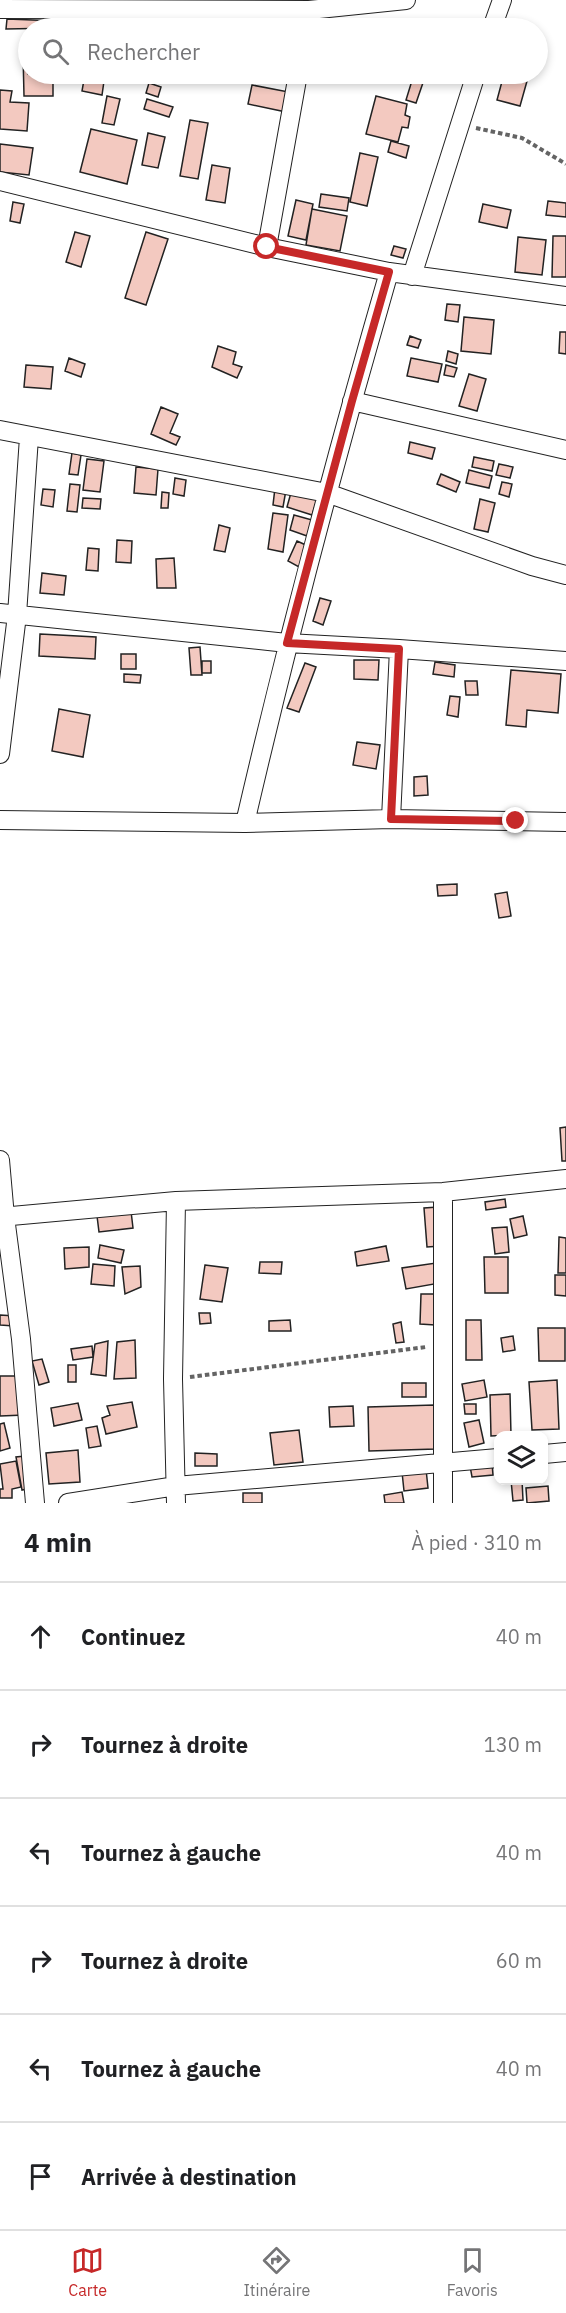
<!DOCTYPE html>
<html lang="fr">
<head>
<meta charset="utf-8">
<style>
	body { margin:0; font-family:"IBM Plex Sans",sans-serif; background:#f6f6f6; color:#202124 }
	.controls { position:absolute; right:18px; bottom:18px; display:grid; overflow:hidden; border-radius:12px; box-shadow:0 3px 9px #0003 }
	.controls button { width:54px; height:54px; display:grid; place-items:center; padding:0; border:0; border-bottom:2px solid #e0e0e0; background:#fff; color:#202124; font:30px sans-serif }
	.stop { position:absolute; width:18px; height:18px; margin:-14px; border:4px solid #c62828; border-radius:50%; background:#fff }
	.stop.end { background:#c62828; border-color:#fff; box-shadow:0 2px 6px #0008 }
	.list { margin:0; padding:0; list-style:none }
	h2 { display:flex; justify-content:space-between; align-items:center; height:78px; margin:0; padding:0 24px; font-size:26px }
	h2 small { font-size:20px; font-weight:400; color:#757577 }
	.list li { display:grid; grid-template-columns:39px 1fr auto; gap:18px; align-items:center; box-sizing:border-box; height:108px; padding:0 24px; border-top:2px solid #e0e0e0 }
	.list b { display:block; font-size:22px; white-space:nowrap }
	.list em { font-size:20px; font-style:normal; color:#757577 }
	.icon { flex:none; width:33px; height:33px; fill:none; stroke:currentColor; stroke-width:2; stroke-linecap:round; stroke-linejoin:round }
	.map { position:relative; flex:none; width:566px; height:1503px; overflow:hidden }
	.search { position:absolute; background:#fff; box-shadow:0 3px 9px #0003; left:18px; right:18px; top:18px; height:66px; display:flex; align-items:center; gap:15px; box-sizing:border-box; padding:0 21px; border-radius:33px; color:#757577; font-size:22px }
	.sheet { height:726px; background:#fff }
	nav { display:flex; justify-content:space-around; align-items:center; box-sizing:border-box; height:84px; border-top:2px solid #e0e0e0; background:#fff; font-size:16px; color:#757577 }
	nav a { display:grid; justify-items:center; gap:3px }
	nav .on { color:#c62828 }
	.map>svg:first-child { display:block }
	.building { fill:#f3c9c0; stroke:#222; stroke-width:1.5 }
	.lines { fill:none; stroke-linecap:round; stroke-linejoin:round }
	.street-casing { stroke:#222; stroke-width:20 }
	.path { stroke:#646464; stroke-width:4; stroke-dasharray:4.5 3; stroke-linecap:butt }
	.street { stroke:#fff; stroke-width:18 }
	.route { stroke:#c62828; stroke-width:8 }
</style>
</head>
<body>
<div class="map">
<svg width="566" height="1503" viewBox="0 0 566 1503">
	<rect width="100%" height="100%" fill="#fff"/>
	<path class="building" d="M108,11L154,18L152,28H106Z
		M84,12L101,13L100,28H83Z
		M7,19L58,21L57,28L6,29Z
		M200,20L249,27L248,28H199Z
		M23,53H28V74H53V96H24Z
		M85,74H105L102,95L82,91Z
		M113,74L141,75L140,83L112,78Z
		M414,74H426L416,103L406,100Z
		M504,74H529L520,106L497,100Z
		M149,83L161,87L158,97L146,93Z
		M252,85L294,93L291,113L248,104Z
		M0,90L12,91L10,102L29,103L27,131L0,129Z
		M107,96L120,99L114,125L102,123Z
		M376,96L407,104L405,115L410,117L408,128L402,127L398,142L366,134Z
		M147,99L173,107L169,117L144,109Z
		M190,120L208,123L198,179L180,176Z
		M91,129L137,140L127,184L80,172Z
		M148,133L165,137L158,168L142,165Z
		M391,141L409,146L406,158L388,152Z
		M0,144L33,148L29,175L0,172Z
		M360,153L378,157L367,206L350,202Z
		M212,165L230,168L225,203L206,200Z
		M321,194L349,198L347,211L319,207Z
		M296,200L313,204L306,240L288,236Z
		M548,201L566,203V217L546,215Z
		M13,202L24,204L20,223L10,221Z
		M483,204L511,210L507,228L479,222Z
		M312,209L347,216L340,251L306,245Z
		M75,232L90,236L81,267L66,262Z
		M146,232L168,239L146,305L125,298Z
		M553,236H566V277H552Z
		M518,237L546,240L542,275L515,272Z
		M394,246L406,249L403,258L391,255Z
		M447,304L460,305L458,322L445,320Z
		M464,317L494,320L491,354L461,351Z
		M560,332H566V354L559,353Z
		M410,336L421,340L418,348L407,345Z
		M218,346L236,352L233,364L242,367L237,378L212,367Z
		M448,351L458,354L456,364L446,361Z
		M69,358L85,364L81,377L65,371Z
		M411,358L442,364L438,382L407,376Z
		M26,365L53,367L51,389L24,387Z
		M446,365L457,368L454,377L444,375Z
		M469,374L486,379L477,411L459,406Z
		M161,407L178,414L170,433L180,437L176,445L151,434Z
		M410,442L435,448L432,459L408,453Z
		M72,453L81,455L78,475L69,474Z
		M474,457L494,461L492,471L472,467Z
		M87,459L104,461L100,492L83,490Z
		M499,464L513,467L510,478L496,475Z
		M136,467L158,469L156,495L134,493Z
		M469,470L492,476L489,488L466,483Z
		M441,474L460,482L456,492L437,484Z
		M175,478L186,480L184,496L173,494Z
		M502,482L512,484L509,497L499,494Z
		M70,484L80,485L77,512L67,511Z
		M275,488L286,490L283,507L273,505Z
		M43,489L55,490L53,507L41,505Z
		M292,489L318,497L312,515L287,507Z
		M162,492L169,493L168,508H161Z
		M83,498L101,499L100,509L82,508Z
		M480,499L495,503L488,532L474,529Z
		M273,513L288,515L283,552L268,549Z
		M294,515L312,520L307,536L290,530Z
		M219,525L230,528L225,552L214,550Z
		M117,540L132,541L131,563L116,562Z
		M297,541L308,546L299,567L288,561Z
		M88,548L99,549L98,571L86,570Z
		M174,558L176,588H157L156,559Z
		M42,573L66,576L64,595L40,593Z
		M320,598L331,601L323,625L313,621Z
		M40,634L96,637L95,659L39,656Z
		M200,647L202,675H191L189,648Z
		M121,654H136V669H121Z
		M354,660H379L378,680L354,679Z
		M202,661H211V673H202Z
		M435,662L455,665L454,677L433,674Z
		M305,663L316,667L299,712L287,708Z
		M511,670L561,674L558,713L527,710L526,727L506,725Z
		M124,674L141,675L140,683L124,682Z
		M465,681H477L478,695H466Z
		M450,696L460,697L458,717L447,715Z
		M59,709L90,715L83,757L52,751Z
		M357,742L380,745L376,769L353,765Z
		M427,776L428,795L414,796V777Z
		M457,884V895L438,896L437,885Z
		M507,892L511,916L499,918L495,894Z
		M566,1127V1161H562L560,1128Z
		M505,1199L506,1207L486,1210L485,1202Z
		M438,1207L441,1246L427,1247L424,1208Z
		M131,1211L133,1228L99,1232L97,1216Z
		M523,1216L527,1235L514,1238L510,1219Z
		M507,1227L509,1252L495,1254L492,1228Z
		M559,1237L566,1238V1273H558Z
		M100,1245L124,1250L121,1263L98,1258Z
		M386,1246L389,1261L357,1266L355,1252Z
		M89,1247V1267L65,1269L64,1248Z
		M484,1257H508V1293H485Z
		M260,1262H282L281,1274L259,1273Z
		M436,1263L440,1283L406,1289L402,1268Z
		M93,1264L115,1266L114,1286L91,1284Z
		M205,1265L228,1268L222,1302L200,1299Z
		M140,1266L141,1287L125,1294L122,1267Z
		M555,1275H566V1296L555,1295Z
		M421,1294H436L435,1325L420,1324Z
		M199,1313H210L211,1323L200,1324Z
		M0,1315L15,1316L14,1326L0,1325Z
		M290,1320L291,1331H269V1321Z
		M466,1320H481L482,1360H466Z
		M401,1322L404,1342L396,1343L393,1324Z
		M538,1328H565V1361H539Z
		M513,1336L515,1350L503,1352L501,1338Z
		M135,1340L136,1378L114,1379L117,1342Z
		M108,1341L106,1376L91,1374L95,1344Z
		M92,1346L93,1357L73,1360L71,1349Z
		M42,1359L49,1382L39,1385L32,1361Z
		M68,1365H76V1382H68Z
		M0,1376H22L24,1415L0,1416Z
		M484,1380L487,1397L465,1401L462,1384Z
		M557,1380L559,1429L532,1430L529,1382Z
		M402,1383H426V1397H402Z
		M510,1394L511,1435L491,1436L490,1395Z
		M132,1402L137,1427L106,1434L102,1418L110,1415L107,1406Z
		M78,1403L82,1420L54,1426L51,1408Z
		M464,1404H476V1414H465Z
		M434,1405L436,1449L369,1451L368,1407Z
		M353,1406L354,1426L330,1427L329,1407Z
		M479,1420L484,1443L469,1447L464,1423Z
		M4,1423L10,1448L0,1451V1424Z
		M97,1426L101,1446L89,1448L86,1428Z
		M299,1430L303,1462L274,1465L270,1433Z
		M78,1450L80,1482L49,1484L46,1453Z
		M195,1453L217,1454V1466H195Z
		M25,1456L32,1488L22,1490L16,1457Z
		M16,1461L21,1487L12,1489V1498H0V1489H3L0,1464Z
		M492,1463L493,1475L472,1477L470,1466Z
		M426,1469L428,1488L404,1491L402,1472Z
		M511,1480H522L523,1500L513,1501Z
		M548,1486L549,1501L527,1503L526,1488Z
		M402,1492L404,1503H385L384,1495Z
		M243,1493H262V1503H243Z"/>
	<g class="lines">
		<g class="street-casing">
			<path id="street" d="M0,9L309,10L406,0
				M492,28L502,0
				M0,181L267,247L389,272L566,296
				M267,247L298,74
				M412,276L476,74
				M352,401L566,450
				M0,430L327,493L532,566L566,575
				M0,613L287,643L399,649L566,661
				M0,754L17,615L29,437
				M391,819L399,649
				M0,820L245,823L391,819L566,822
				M245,823C288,638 336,455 389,272
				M0,1160L5,1217L21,1339L35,1503
				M443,1192V1503
				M176,1201L173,1379L176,1503
				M0,1217L176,1201L443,1192L566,1179
				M544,1454L566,1452
				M68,1503L176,1486L498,1458"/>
		</g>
		<path class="path" d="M476,128L522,138L566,164
			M190,1377L426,1347"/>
		<use href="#street" class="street"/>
	</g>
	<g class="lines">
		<path class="route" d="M267,247L389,272L352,401L287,643L399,649L391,819L516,821"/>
	</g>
</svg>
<div class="controls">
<button><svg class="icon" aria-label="layers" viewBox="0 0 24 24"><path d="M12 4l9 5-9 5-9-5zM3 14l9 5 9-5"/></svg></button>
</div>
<div class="stop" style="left:267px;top:247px"></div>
<div class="stop end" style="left:516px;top:821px"></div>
<div class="search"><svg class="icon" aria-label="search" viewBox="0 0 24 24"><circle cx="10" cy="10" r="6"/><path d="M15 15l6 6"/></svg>Rechercher</div>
</div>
<section class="sheet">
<h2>4 min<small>À pied · 310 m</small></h2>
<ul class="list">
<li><svg class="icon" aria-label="ahead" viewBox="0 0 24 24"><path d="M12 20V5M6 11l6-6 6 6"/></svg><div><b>Continuez</b></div><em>40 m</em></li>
<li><svg class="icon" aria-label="right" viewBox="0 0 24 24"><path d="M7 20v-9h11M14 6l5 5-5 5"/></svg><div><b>Tournez à droite</b></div><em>130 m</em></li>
<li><svg class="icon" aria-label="left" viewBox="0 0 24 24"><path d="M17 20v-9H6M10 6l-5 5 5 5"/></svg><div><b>Tournez à gauche</b></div><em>40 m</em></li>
<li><svg class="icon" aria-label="right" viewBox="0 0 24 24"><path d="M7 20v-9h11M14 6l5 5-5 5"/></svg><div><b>Tournez à droite</b></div><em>60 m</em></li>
<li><svg class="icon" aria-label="left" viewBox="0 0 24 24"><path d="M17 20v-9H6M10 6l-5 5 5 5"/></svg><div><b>Tournez à gauche</b></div><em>40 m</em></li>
<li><svg class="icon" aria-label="arrive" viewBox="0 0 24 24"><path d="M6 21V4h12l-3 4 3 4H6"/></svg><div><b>Arrivée à destination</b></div></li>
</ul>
</section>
<nav>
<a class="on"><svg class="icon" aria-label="map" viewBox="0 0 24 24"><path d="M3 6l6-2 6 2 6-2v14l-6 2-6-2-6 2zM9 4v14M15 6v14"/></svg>Carte</a>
<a><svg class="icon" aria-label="directions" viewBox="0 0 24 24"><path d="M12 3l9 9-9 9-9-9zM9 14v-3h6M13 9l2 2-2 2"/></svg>Itinéraire</a>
<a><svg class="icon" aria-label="saved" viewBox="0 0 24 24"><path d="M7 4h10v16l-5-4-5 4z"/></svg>Favoris</a>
</nav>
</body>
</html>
